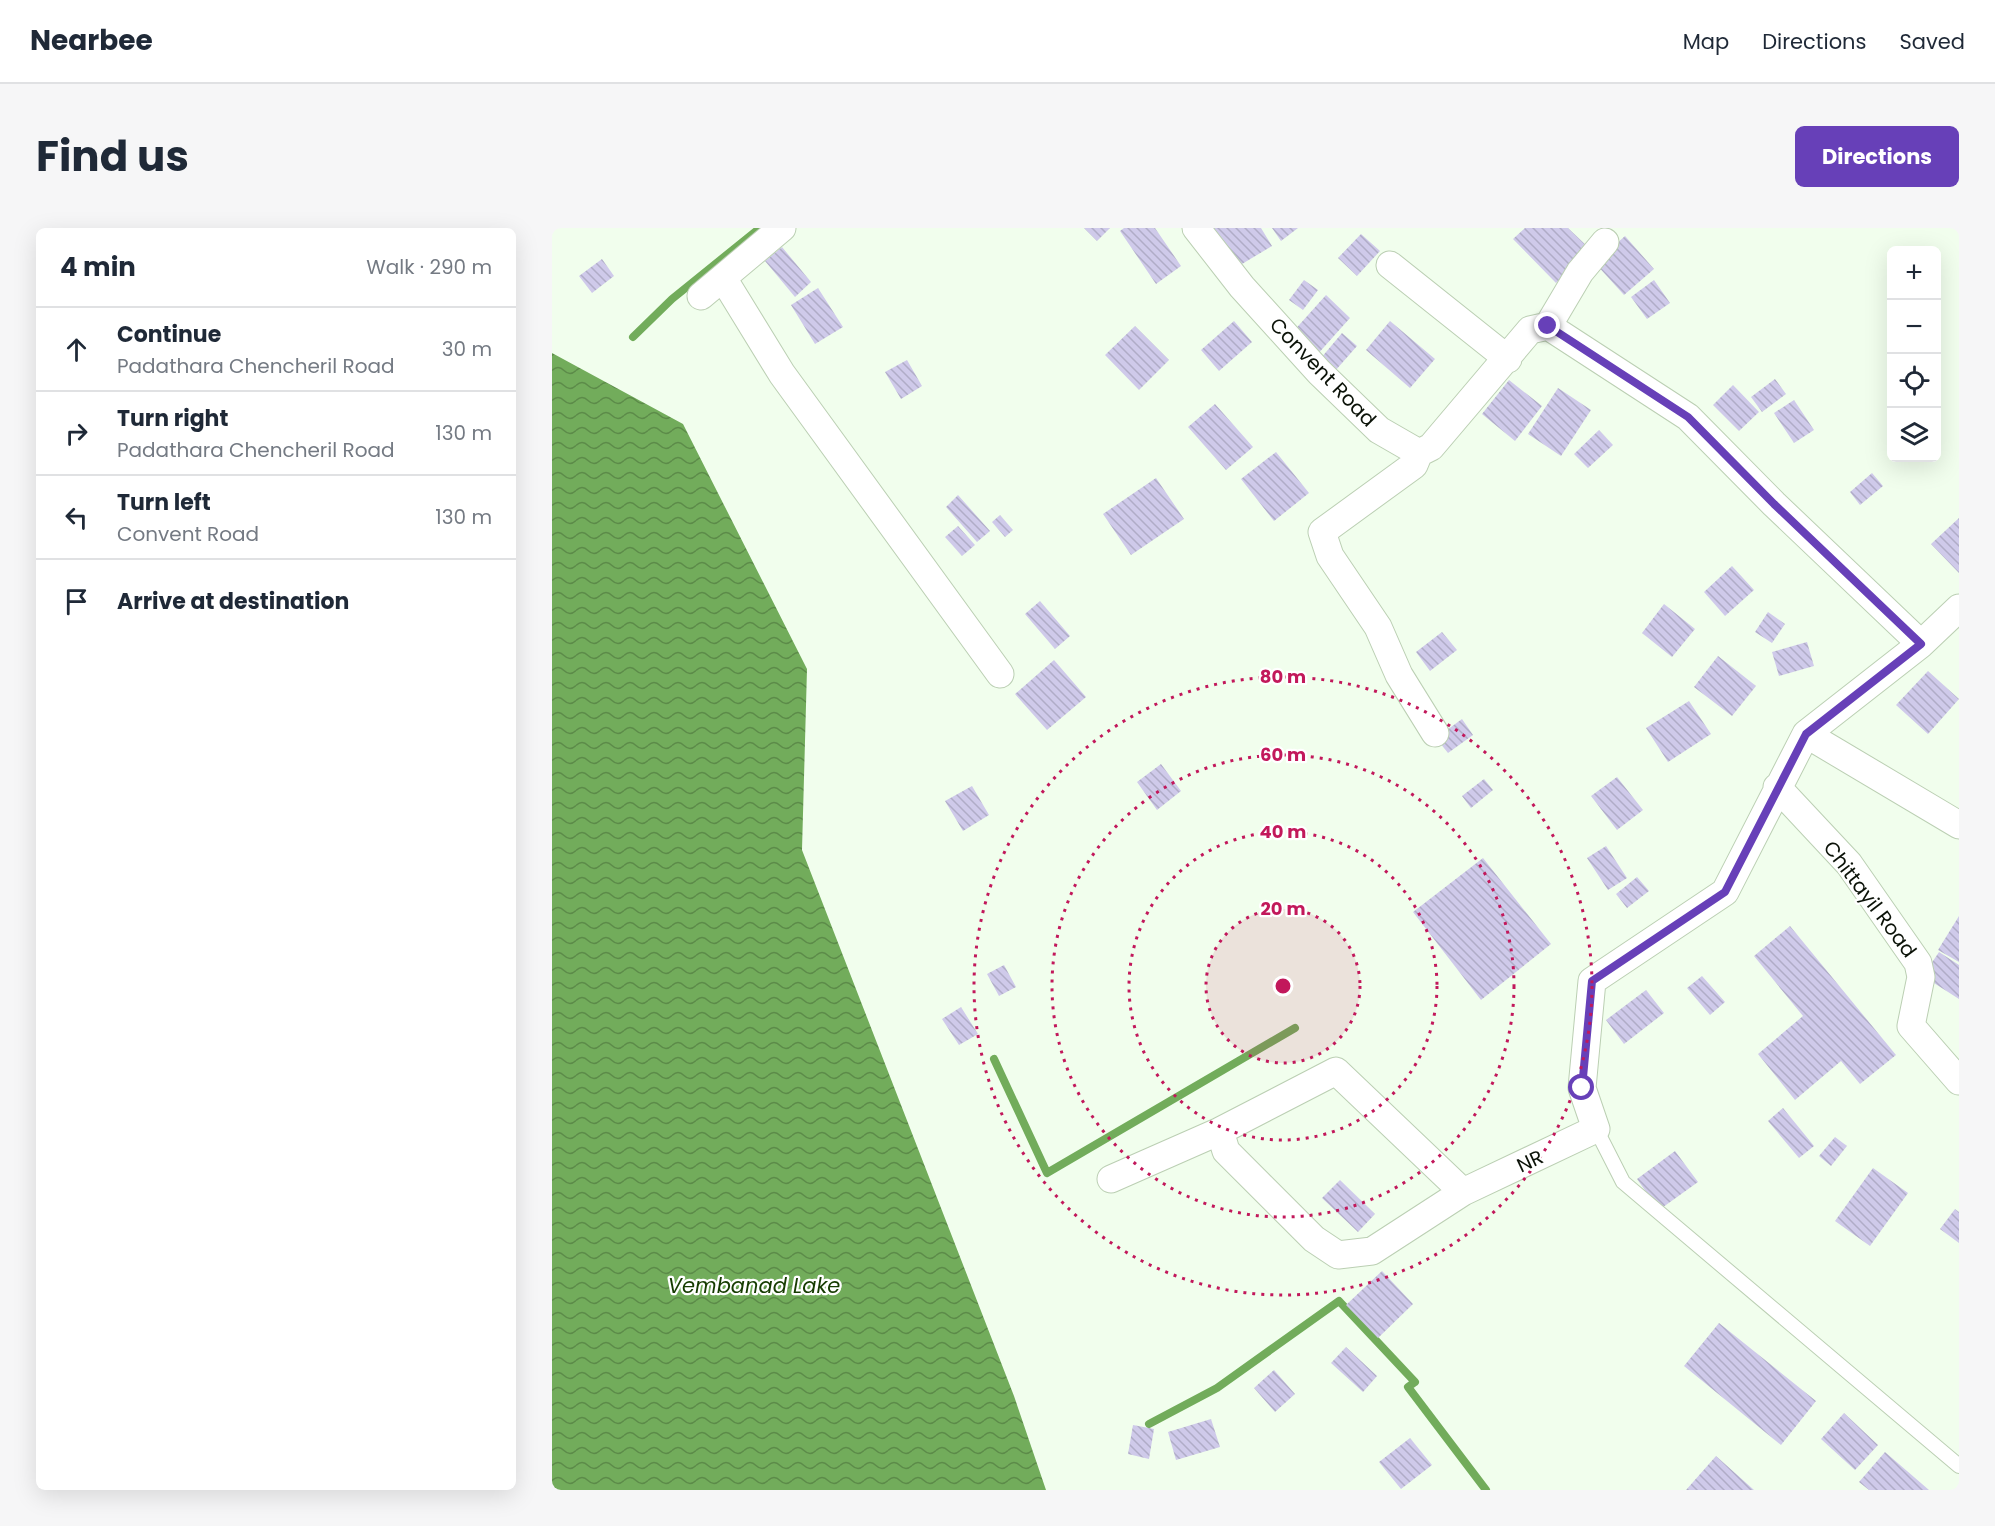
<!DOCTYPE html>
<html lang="en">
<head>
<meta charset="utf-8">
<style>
	body { margin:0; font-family:Poppins,sans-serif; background:#f6f6f7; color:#1f2937 }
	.controls { position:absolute; right:18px; top:18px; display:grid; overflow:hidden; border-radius:9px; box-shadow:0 6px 24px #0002 }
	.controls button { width:54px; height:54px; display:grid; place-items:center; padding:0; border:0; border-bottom:2px solid #e0e1e3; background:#fff; color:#1f2937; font:30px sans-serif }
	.stop { position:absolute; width:18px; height:18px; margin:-14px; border:4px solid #6740b8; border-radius:50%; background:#fff }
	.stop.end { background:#6740b8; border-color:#fff; box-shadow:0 2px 6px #0008 }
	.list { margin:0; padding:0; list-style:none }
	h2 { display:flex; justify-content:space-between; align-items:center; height:78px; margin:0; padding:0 24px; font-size:26px }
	h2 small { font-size:20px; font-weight:400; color:#747a83 }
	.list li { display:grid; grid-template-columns:39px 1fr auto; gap:18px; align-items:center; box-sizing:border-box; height:84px; padding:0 24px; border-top:2px solid #e0e1e3 }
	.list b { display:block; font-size:22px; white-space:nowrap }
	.list p { margin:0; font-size:20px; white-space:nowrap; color:#747a83 }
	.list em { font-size:20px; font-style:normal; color:#747a83 }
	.icon { flex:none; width:33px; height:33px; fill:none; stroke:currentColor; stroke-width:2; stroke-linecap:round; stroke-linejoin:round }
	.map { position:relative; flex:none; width:1407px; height:1262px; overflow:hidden; border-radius:9px }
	header { display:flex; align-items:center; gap:36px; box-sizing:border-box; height:84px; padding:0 30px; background:#fff; border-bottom:2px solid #e0e1e3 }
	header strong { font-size:28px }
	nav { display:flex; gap:33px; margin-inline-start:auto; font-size:21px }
	.intro { display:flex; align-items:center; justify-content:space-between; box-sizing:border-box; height:144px; padding:0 36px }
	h1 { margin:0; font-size:42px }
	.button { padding:15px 27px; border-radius:9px; background:#6740b8; color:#fff; font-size:21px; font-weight:700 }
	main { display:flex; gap:36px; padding:0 36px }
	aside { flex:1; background:#fff; border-radius:9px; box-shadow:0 6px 24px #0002 }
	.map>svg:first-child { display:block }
	.water { fill:url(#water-waves) }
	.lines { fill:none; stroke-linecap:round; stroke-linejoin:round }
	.stream { stroke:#72ac5b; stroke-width:8 }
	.building { fill:url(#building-back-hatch) }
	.service-casing { stroke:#bbcfb3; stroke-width:16 }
	.minor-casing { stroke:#bbcfb3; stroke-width:29 }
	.service { stroke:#fff; stroke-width:14 }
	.minor { stroke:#fff; stroke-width:27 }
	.route { stroke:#6740b8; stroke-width:8 }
	.ring { fill:none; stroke:#c2185b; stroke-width:3; stroke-dasharray:3 6 }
	.labels { text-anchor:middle; stroke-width:4.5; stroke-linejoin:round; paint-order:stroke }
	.street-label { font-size:20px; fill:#0b1208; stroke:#fff }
	.water-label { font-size:21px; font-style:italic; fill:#163c01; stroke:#fff }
	.centre { fill:#c2185b; stroke:#fff; stroke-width:3 }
	.ring-label { font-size:18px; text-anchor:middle; font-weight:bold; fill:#c2185b; stroke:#fff; stroke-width:4.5; stroke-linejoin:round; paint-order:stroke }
</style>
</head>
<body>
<header>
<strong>Nearbee</strong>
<nav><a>Map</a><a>Directions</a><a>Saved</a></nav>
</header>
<div class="intro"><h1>Find us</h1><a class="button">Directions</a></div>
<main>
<aside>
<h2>4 min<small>Walk · 290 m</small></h2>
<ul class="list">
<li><svg class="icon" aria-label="ahead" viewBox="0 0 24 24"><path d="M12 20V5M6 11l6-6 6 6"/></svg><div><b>Continue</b><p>Padathara Chencheril Road</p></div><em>30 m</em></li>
<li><svg class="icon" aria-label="right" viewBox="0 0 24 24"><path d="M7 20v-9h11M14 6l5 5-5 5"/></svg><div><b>Turn right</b><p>Padathara Chencheril Road</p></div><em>130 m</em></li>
<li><svg class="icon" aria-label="left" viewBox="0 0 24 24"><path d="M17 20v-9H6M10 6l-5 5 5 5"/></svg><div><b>Turn left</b><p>Convent Road</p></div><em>130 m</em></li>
<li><svg class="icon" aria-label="arrive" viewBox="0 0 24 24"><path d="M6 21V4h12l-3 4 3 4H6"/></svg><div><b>Arrive at destination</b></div></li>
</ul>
</aside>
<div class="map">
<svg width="1407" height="1262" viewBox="0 0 1407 1262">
	<defs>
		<pattern id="water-waves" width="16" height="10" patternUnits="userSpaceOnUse" patternTransform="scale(1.5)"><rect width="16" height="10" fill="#72ac5b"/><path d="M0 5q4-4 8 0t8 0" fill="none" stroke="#5c8b49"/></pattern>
		<pattern id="building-back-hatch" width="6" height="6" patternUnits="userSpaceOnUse" patternTransform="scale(1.5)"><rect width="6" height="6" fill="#cfcaea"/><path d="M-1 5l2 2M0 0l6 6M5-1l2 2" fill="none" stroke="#b0acc7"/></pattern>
	</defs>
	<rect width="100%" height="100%" fill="#f1feed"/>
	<path class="water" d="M0,125L131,196L255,441L250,622L462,1168L494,1262H0Z"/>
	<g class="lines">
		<path class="stream" d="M81,109L120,71L208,0
			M442,831L495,945L743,800
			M597,1196L665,1160L787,1073L863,1154L856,1159L934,1262"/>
	</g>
	<path class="building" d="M532,0H558L545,13Z
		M572,0H603L629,38L604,56L568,3Z
		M660,0H709L720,18L685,39Z
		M720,0H746L729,13Z
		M973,0H1016L1038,21L1004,55L961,11Z
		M809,6L828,23L805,48L786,30Z
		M1073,8L1102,41L1072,67L1043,35Z
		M230,19L259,54L243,69L213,33Z
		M50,31L62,48L40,65L27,48Z
		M752,52L766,62L751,82L737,72Z
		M1102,52L1118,75L1095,91L1079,69Z
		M266,60L291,99L263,116L239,77Z
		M774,67L798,90L764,128L739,106Z
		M682,93L700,114L667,143L649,122Z
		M838,93L883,131L858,160L814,122Z
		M583,98L617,132L587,162L553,127Z
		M790,105L805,118L783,143L769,130Z
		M355,132L370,158L349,171L333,144Z
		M1223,151L1234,166L1210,184L1199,169Z
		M957,152L990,178L963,213L930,186Z
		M1181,157L1207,184L1187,203L1161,177Z
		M1006,160L1039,182L1009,228L976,206Z
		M1242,172L1262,202L1242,215L1222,185Z
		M663,176L701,219L674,242L636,199Z
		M1047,202L1061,217L1036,240L1022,226Z
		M724,224L757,265L722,293L689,251Z
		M1320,245L1331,258L1308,277L1298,264Z
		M604,250L632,291L579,327L551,286Z
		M406,267L438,303L425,314L394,279Z
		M448,287L461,302L453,309L440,294Z
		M1407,290V345L1379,316Z
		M406,298L423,317L410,328L393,309Z
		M1180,338L1202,362L1173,388L1152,364Z
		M488,373L518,408L503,421L473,386Z
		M1112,376L1143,401L1120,429L1090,405Z
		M1216,384L1233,396L1220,415L1203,404Z
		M890,404L905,422L878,443L864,424Z
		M1255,414L1262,438L1227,448L1220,424Z
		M1166,428L1204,458L1180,488L1142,459Z
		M502,432L534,469L495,502L463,466Z
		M1376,443L1407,471L1376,506L1344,477Z
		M1137,473L1159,506L1116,534L1094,500Z
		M910,491L921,507L896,525L884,510Z
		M609,536L629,563L605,582L585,554Z
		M1065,549L1091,582L1065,602L1039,568Z
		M932,551L941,562L919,580L910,568Z
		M420,558L437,587L411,603L393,573Z
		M1054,618L1075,650L1056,662L1035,630Z
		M931,630L999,716L929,772L861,684Z
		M1085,649L1097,663L1075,680L1064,666Z
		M1407,688V734L1386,722Z
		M1238,698L1344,827L1308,856L1289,833L1243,872L1206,826L1251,788L1202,728Z
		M1387,724L1407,737V771L1371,748Z
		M452,737L464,759L447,768L435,746Z
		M1150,748L1173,774L1158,787L1135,760Z
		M1094,762L1112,785L1072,816L1054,792Z
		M409,779L426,806L407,817L390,791Z
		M1231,880L1262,918L1247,930L1216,893Z
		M1283,909L1295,918L1279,938L1267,928Z
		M1123,923L1146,954L1107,982L1085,951Z
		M1321,940L1356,965L1318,1018L1283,993Z
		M788,952L823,986L806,1004L770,970Z
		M1403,981L1407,984V1015L1388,1001Z
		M830,1043L861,1076L826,1110L794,1077Z
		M1167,1095L1264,1173L1229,1217L1132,1138Z
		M794,1119L825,1148L811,1164L779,1135Z
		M722,1142L743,1166L723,1184L702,1160Z
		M1292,1185L1326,1217L1303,1242L1269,1211Z
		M659,1191L668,1219L624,1232L616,1204Z
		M581,1197L602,1201L597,1231L576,1226Z
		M858,1210L880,1237L849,1261L827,1234Z
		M1333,1224L1377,1262H1317L1307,1254Z
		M1164,1228L1202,1262H1134Z"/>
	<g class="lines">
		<g class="service-casing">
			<path id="service" d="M1044,901L1071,954L1407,1238"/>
		</g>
		<g class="minor-casing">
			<path id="minor" d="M644,0L690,59L767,144L827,202L867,225L879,219L978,102L996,98L1136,189L1222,276L1369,416
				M838,37L956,131
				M171,50L230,146L448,446
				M149,68L230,0
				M996,98L1028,44L1053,14
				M867,225L862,237L770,304L778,328L826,399L847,447L883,505
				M1254,506L1407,597
				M1225,559L1297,636L1366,735L1369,749L1359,798L1407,853
				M668,903L784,843L911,964
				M559,951L668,903L674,923L762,1011L786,1027L820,1023L911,964L1044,901L1030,860L1040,753L1173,664L1254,506L1369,416L1407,380"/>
		</g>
		<use href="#service" class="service"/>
		<use href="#minor" class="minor"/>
	</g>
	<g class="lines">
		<path class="route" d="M996,98L1136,189L1222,276L1369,416L1254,506L1173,664L1040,753L1030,860"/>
	</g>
	<circle cx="731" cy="758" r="77" fill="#c2185b" fill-opacity=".12"/>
	<g class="ring">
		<circle cx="731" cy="758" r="77"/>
		<circle cx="731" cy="758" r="154"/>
		<circle cx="731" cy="758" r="231"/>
		<circle cx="731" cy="758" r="309"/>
	</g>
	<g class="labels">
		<g class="street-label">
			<text transform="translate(771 144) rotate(46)" y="7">Convent Road</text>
			<text transform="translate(1318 671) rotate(53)" y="7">Chittayil Road</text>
			<text transform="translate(978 933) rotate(-25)" y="7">NR</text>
		</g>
		<g class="water-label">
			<text x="202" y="1065">Vembanad Lake</text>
		</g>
	</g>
	<circle cx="731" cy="758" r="9" class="centre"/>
	<g class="ring-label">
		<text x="731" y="455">80 m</text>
		<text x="731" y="533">60 m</text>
		<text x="731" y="610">40 m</text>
		<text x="731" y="687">20 m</text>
	</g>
</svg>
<div class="controls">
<button>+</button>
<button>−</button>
<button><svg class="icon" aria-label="locate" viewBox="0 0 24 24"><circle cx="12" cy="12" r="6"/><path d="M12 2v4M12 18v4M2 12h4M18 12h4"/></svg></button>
<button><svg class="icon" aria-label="layers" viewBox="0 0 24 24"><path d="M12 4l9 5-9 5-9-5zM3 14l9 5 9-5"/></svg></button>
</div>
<div class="stop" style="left:1030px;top:860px"></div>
<div class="stop end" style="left:996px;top:98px"></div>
</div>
</main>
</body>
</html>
